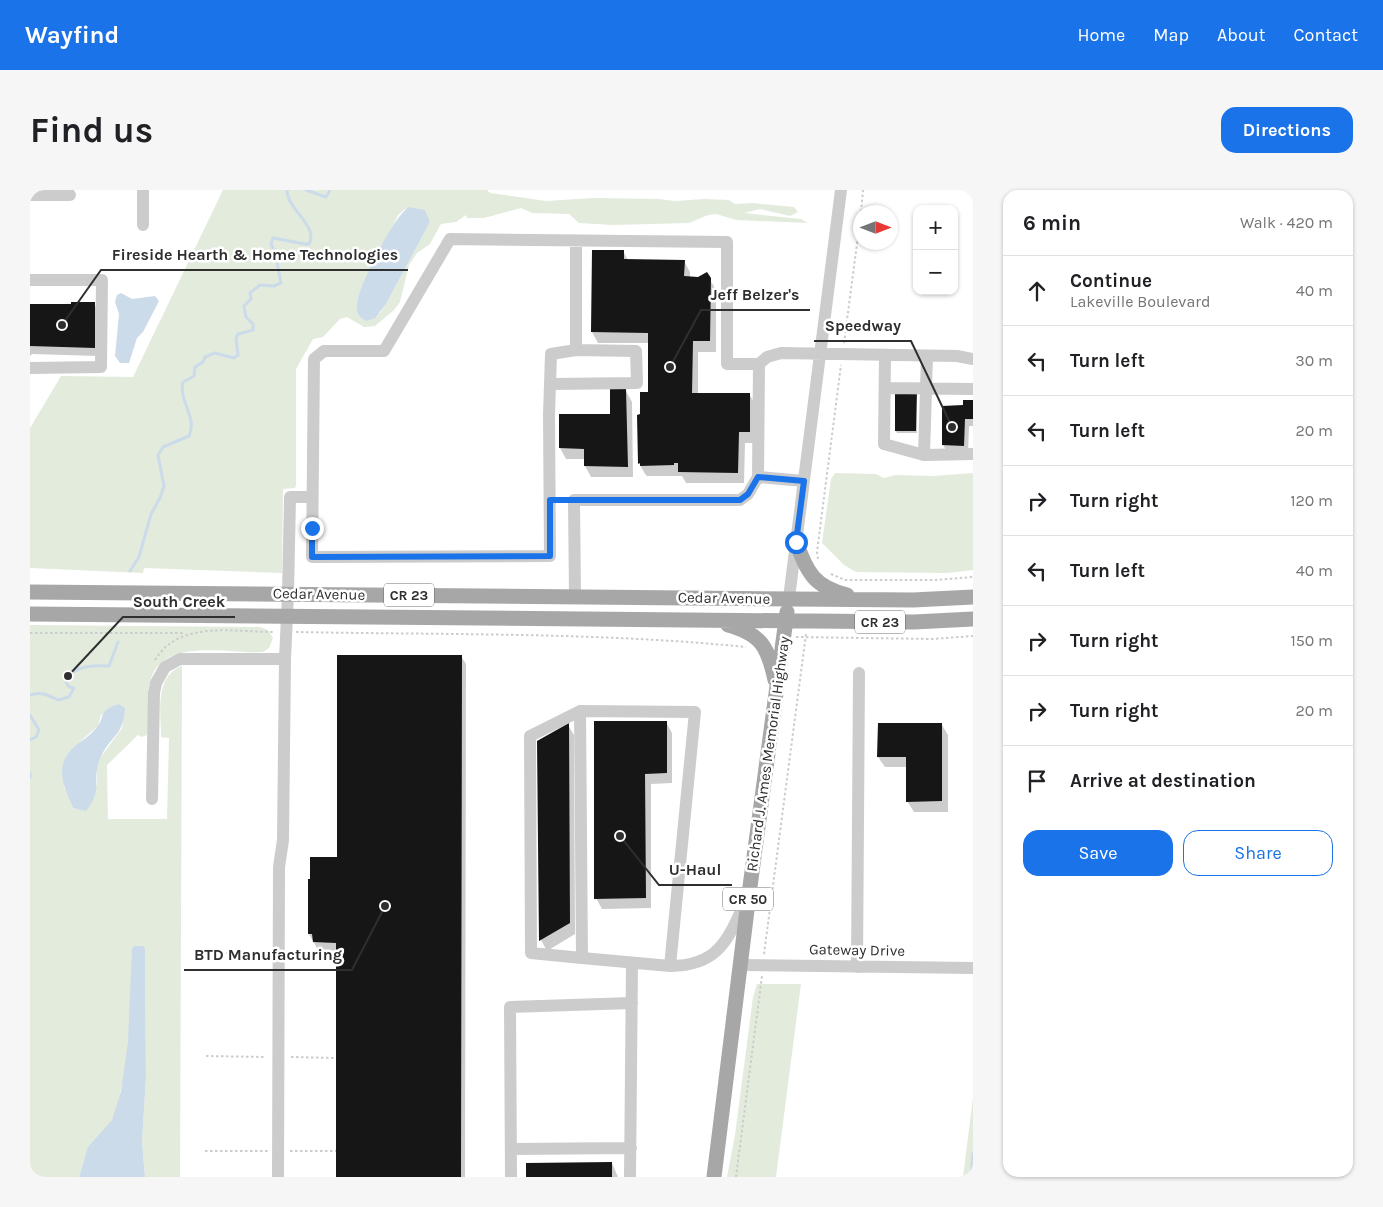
<!DOCTYPE html>
<html lang="en">
<head>
<meta charset="utf-8">
<style>
	body { margin:0; font-family:Karla,sans-serif; background:#f6f6f6; color:#202124 }
	.controls { position:absolute; right:15px; top:15px; display:grid; overflow:hidden; border-radius:10px; box-shadow:0 1px 4px #0004 }
	.controls button { width:45px; height:45px; display:grid; place-items:center; padding:0; border:0; border-bottom:1px solid #e0e0e0; background:#fff; color:#202124; font:25px sans-serif }
	.compass { position:absolute; left:823px; top:15px; width:45px; height:45px; border-radius:50%; background:#fff; box-shadow:0 1px 4px #0004; rotate:90deg }
	.stop { position:absolute; width:15px; height:15px; margin:-11px; border:4px solid #1a73e8; border-radius:50%; background:#fff }
	.stop.end { background:#1a73e8; border-color:#fff; box-shadow:0 1px 5px #0008 }
	.list { margin:0; padding:0; list-style:none }
	h2 { display:flex; justify-content:space-between; align-items:center; height:65px; margin:0; padding:0 20px; font-size:21px }
	h2 small { font-size:16px; font-weight:400; color:#757577 }
	.list li { display:grid; grid-template-columns:32px 1fr auto; gap:15px; align-items:center; box-sizing:border-box; height:70px; padding:0 20px; border-top:1px solid #e0e0e0 }
	.list b { display:block; font-size:19px; white-space:nowrap }
	.list p { margin:0; font-size:16px; white-space:nowrap; color:#757577 }
	.list em { font-size:16px; font-style:normal; color:#757577 }
	.actions { display:flex; gap:10px; padding:15px 20px }
	.actions a { flex:1; padding:11px 0; border:1px solid #1a73e8; border-radius:15px; text-align:center; font-size:18px; color:#1a73e8 }
	.actions .main { background:#1a73e8; color:#fff }
	.icon { flex:none; width:28px; height:28px; fill:none; stroke:currentColor; stroke-width:2; stroke-linecap:round; stroke-linejoin:round }
	.map { position:relative; flex:none; width:943px; height:987px; overflow:hidden; border-radius:15px }
	header { display:flex; align-items:center; gap:30px; box-sizing:border-box; height:70px; padding:0 25px; background:#1a73e8; color:#fff }
	header strong { font-size:24px }
	nav { display:flex; gap:28px; margin-inline-start:auto; font-size:18px }
	.intro { display:flex; align-items:center; justify-content:space-between; box-sizing:border-box; height:120px; padding:0 30px }
	h1 { margin:0; font-size:35px }
	.button { padding:12px 22px; border-radius:15px; background:#1a73e8; color:#fff; font-size:18px; font-weight:700 }
	main { display:flex; gap:30px; padding:0 30px }
	aside { flex:1; background:#fff; border-radius:15px; box-shadow:0 1px 4px #0004 }
	.map>svg:first-child { display:block }
	.green { fill:#e3ebdd; fill-rule:evenodd }
	.water { fill:#cbdbea }
	.shadow { fill:#0003 }
	.lines { fill:none; stroke-linecap:round; stroke-linejoin:round }
	.stream { stroke:#cbdbea; stroke-width:3 }
	.building { fill:#161616 }
	.path { stroke:#ccc; stroke-width:2; stroke-dasharray:2.5 2.5; stroke-linecap:butt }
	.minor { stroke:#ccc; stroke-width:12 }
	.major { stroke:#a7a7a7; stroke-width:15 }
	.route { stroke:#1a73e8; stroke-width:6 }
	.labels { text-anchor:middle; stroke-width:5; stroke-linejoin:round; paint-order:stroke }
	.shield { fill:#fff; stroke:#6d6d6d; stroke-width:1 }
	.shield-label { font-size:14px; font-weight:bold; fill:#2f2f2f }
	.street-label { font-size:15px; fill:#2f2f2f; stroke:#fff }
	.leader { fill:none; stroke:#2f2f2f; stroke-width:2 }
	.callout-dot { fill:#2f2f2f; stroke:#fff; stroke-width:2 }
	.callout-label { font-size:16px; text-anchor:middle; font-weight:bold; fill:#2f2f2f; stroke:#fff; stroke-width:5; stroke-linejoin:round; paint-order:stroke }
</style>
</head>
<body>
<header>
<strong>Wayfind</strong>
<nav><a>Home</a><a>Map</a><a>About</a><a>Contact</a></nav>
</header>
<div class="intro"><h1>Find us</h1><a class="button">Directions</a></div>
<main>
<div class="map">
<svg width="943" height="987" viewBox="0 0 943 987">
	<rect width="100%" height="100%" fill="#fff"/>
	<path class="green" d="M193,0H457L460,3L516,11L564,8L629,9L645,11L674,9L699,10L705,14L722,13L764,17L768,22L760,26L730,19L714,23L771,29L778,33L706,30L686,24L678,25L659,33L583,35L549,33L539,24L502,23L491,18L454,28H437L436,25L426,32L411,34L400,54L387,63L379,75L370,112L364,120L345,136L334,137L317,127L310,129L293,147L283,149L266,179V295L265,298L253,299L252,383L114,378L113,383L0,378V238L31,186L103,187ZM386,18L400,32L356,114L350,123L327,114L368,25L375,19Z
		M805,283L846,284L854,288L865,285L903,286L943,283V380L917,383L826,382L814,375L792,353L801,289Z
		M0,435L230,437L238,440L243,448L239,458L233,462C199,464 131,446 120,492C115,509 121,528 117,545L112,547L108,545L77,575L78,629H137L139,548L131,547C131,524 124,486 152,476L150,987H115L112,951L116,888L115,758L113,756L96,878L86,920L82,930L54,970L49,987H0ZM95,518L92,538L70,568L67,578V595L48,619L43,618L34,596L45,556L68,536L71,525Z
		M727,794H771L746,987H697L705,945L723,807Z
		M943,907V987H933Z"/>
	<path class="water" d="M379,17L395,20L400,32L356,114L345,128L336,131C329,127 326,123 327,115C327,98 365,24 379,17Z
		M91,103L102,109L125,106L129,111L113,142L107,148L99,173H90L85,166L89,124L85,112L87,105Z
		M89,514L95,518C94,547 79,546 70,569C61,592 74,598 56,621L43,618C33,594 23,575 46,555C53,550 62,544 67,537C76,526 67,521 89,514Z
		M105,756H113L115,758L116,888L112,951L115,987H49L58,957L82,930L91,901L98,852L102,758Z"/>
	<path class="shadow" d="M563,61H593L598,70L654,71L660,82V88H668L676,83L686,100V162H668V205L719,204L726,215V253H715L714,293H656L652,286H617L615,284L609,273L611,226L619,204V153H568L562,142Z
		M64,113L68,121V166L2,164L0,166V115Z
		M596,201L602,212L603,287H561L555,276V269H536L530,258L581,226Z
		M886,203L887,243H867L866,241Z
		M943,211V236H939L938,263H918L913,255L934,217V212Z
		M431,466L436,474L435,987H307V761L288,760L279,744L308,669Z
		M566,532H636L642,543V593L621,594V718L572,719L566,708Z
		M538,535L544,545L545,744L517,761L511,750L508,552Z
		M912,535L918,545V622H884L877,611V577H855L848,567Z
		M582,973L588,987H497Z"/>
	<g class="lines">
		<path class="stream" d="M276,0L296,7L300,0
			M100,381L109,367L121,324L130,308L134,296L128,265L133,257L159,246C168,227 148,211 153,192L164,186L165,177L173,172L175,167L185,163L204,168L208,165L206,148L208,144L223,140V134L216,127L214,116L221,109L220,103L230,95L244,96L251,93L245,62L241,54L243,48L275,54H279C289,36 257,20 257,0
			M0,505C11,501 18,505 28,510L39,507L44,498L39,497L36,492C42,475 64,475 79,476L88,452
			M0,525L9,540L6,547L0,550
			M0,583V587
			M941,987L943,963"/>
	</g>
	<path class="building" d="M562,60H594V69L655,70L654,86L668,87L677,82L681,88L680,151H663L662,203H720V242H709L708,283L648,282V273H644V275L610,276V273L608,274L607,225L610,224V202H618V143L561,142Z
		M41,112H65V158L0,156V114H41Z
		M580,199H596L598,277L554,276V259L529,258V224H580Z
		M865,201H887L886,241H865Z
		M933,210H943V229H935L934,256L912,255V216L933,215Z
		M307,465H432L431,987H306V753L283,752L282,744H278V689H280V667H307Z
		M564,531H637V583L615,584L616,708L564,709Z
		M539,533L540,733L509,751L507,551Z
		M848,533H912V611L876,612V567H847Z
		M582,972V987H496V973Z"/>
	<g class="lines">
		<path class="path" d="M831,22L833,0
			M814,153L831,23
			M788,369L787,362L811,175
			M801,384L815,390H905L943,387
			M266,442C416,445 567,442 716,457
			M0,443H155
			M766,447L902,449L943,446
			M125,470C149,430 203,442 244,442
			M176,763H237
			M259,763H289L300,753
			M734,764L776,444
			M176,866L236,867
			M261,867L306,868
			M175,961H238
			M260,961H306
			M706,987L732,786"/>
		<path class="minor" d="M0,5H40
			M113,35V0
			M0,90H72L71,177L0,178
			M546,160L521,164L519,225L520,366L282,367L284,169L294,161H354L420,49L697,52V174H729
			M855,165L854,254L894,265L897,166
			M521,194L607,193L606,161L546,160V52
			M855,198L943,199
			M894,265L943,264
			M728,287L729,174L737,167L751,163L927,166L943,169
			M545,406L544,310H710L718,304L728,287L774,291
			M759,408L811,0
			M550,521L665,522L640,776L552,768Z
			M550,521L500,546L501,763L552,768
			M122,609L124,503L126,493L135,477L150,469H255L258,404L260,307H282
			M710,775L943,778
			M640,776C688,776 698,750 716,710
			M827,777L829,483
			M481,959L601,958
			M248,987L249,677L253,650L255,469
			M481,987L480,817L602,813
			M600,987L602,773"/>
		<path class="major" d="M766,352C778,383 783,396 817,405
			M0,402L883,410L943,407
			M0,424L884,432L943,429
			M698,435C732,444 738,458 745,490
			M684,987L719,704L757,422"/>
	</g>
	<g class="lines">
		<path class="route" d="M282,338V367L520,366V310H710L718,304L728,287L774,291L766,352"/>
	</g>
	<g class="labels">
		<g class="shield">
			<rect x="354" y="393.5" width="50" height="23" rx="4"/>
			<rect x="825" y="420.5" width="50" height="23" rx="4"/>
			<rect x="693" y="697.5" width="50" height="23" rx="4"/>
		</g>
		<g class="shield-label">
			<text x="379" y="410">CR 23</text>
			<text x="850" y="437">CR 23</text>
			<text x="718" y="714">CR 50</text>
		</g>
		<g class="street-label">
			<text transform="translate(289 404) rotate(1)" y="5">Cedar Avenue</text>
			<text transform="translate(694 408) rotate(1)" y="5">Cedar Avenue</text>
			<text transform="translate(738 564) rotate(-82)" y="5">Richard J. Ames Memorial Highway</text>
			<text transform="translate(827 760) rotate(1)" y="5">Gateway Drive</text>
		</g>
	</g>
	<path class="leader" d="M32 135L71 80H378M640 177L671 120H780M922 237L881 151H784M38 486L93 427H205M590 646L629 695H702M355 716L322 780H154"/>
	<g class="callout-dot">
		<circle cx="32" cy="135" r="5"/>
		<circle cx="640" cy="177" r="5"/>
		<circle cx="922" cy="237" r="5"/>
		<circle cx="38" cy="486" r="5"/>
		<circle cx="590" cy="646" r="5"/>
		<circle cx="355" cy="716" r="5"/>
	</g>
	<g class="callout-label">
		<text x="225" y="70">Fireside Hearth &amp; Home Technologies</text>
		<text x="725" y="110">Jeff Belzer's</text>
		<text x="833" y="141">Speedway</text>
		<text x="149" y="417">South Creek</text>
		<text x="665" y="685">U-Haul</text>
		<text x="238" y="770">BTD Manufacturing</text>
	</g>
</svg>
<div class="controls">
<button>+</button>
<button>−</button>
</div>
<svg class="compass" viewBox="-18 -18 36 36"><path d="M0-13l5 13h-10z" fill="#e53935"/><path d="M0 13l5-13h-10z" fill="#757577"/></svg>
<div class="stop" style="left:766px;top:352px"></div>
<div class="stop end" style="left:282px;top:338px"></div>
</div>
<aside>
<h2>6 min<small>Walk · 420 m</small></h2>
<ul class="list">
<li><svg class="icon" aria-label="ahead" viewBox="0 0 24 24"><path d="M12 20V5M6 11l6-6 6 6"/></svg><div><b>Continue</b><p>Lakeville Boulevard</p></div><em>40 m</em></li>
<li><svg class="icon" aria-label="left" viewBox="0 0 24 24"><path d="M17 20v-9H6M10 6l-5 5 5 5"/></svg><div><b>Turn left</b></div><em>30 m</em></li>
<li><svg class="icon" aria-label="left" viewBox="0 0 24 24"><path d="M17 20v-9H6M10 6l-5 5 5 5"/></svg><div><b>Turn left</b></div><em>20 m</em></li>
<li><svg class="icon" aria-label="right" viewBox="0 0 24 24"><path d="M7 20v-9h11M14 6l5 5-5 5"/></svg><div><b>Turn right</b></div><em>120 m</em></li>
<li><svg class="icon" aria-label="left" viewBox="0 0 24 24"><path d="M17 20v-9H6M10 6l-5 5 5 5"/></svg><div><b>Turn left</b></div><em>40 m</em></li>
<li><svg class="icon" aria-label="right" viewBox="0 0 24 24"><path d="M7 20v-9h11M14 6l5 5-5 5"/></svg><div><b>Turn right</b></div><em>150 m</em></li>
<li><svg class="icon" aria-label="right" viewBox="0 0 24 24"><path d="M7 20v-9h11M14 6l5 5-5 5"/></svg><div><b>Turn right</b></div><em>20 m</em></li>
<li><svg class="icon" aria-label="arrive" viewBox="0 0 24 24"><path d="M6 21V4h12l-3 4 3 4H6"/></svg><div><b>Arrive at destination</b></div></li>
</ul>
<div class="actions"><a class="main">Save</a><a>Share</a></div>
</aside>
</main>
</body>
</html>
